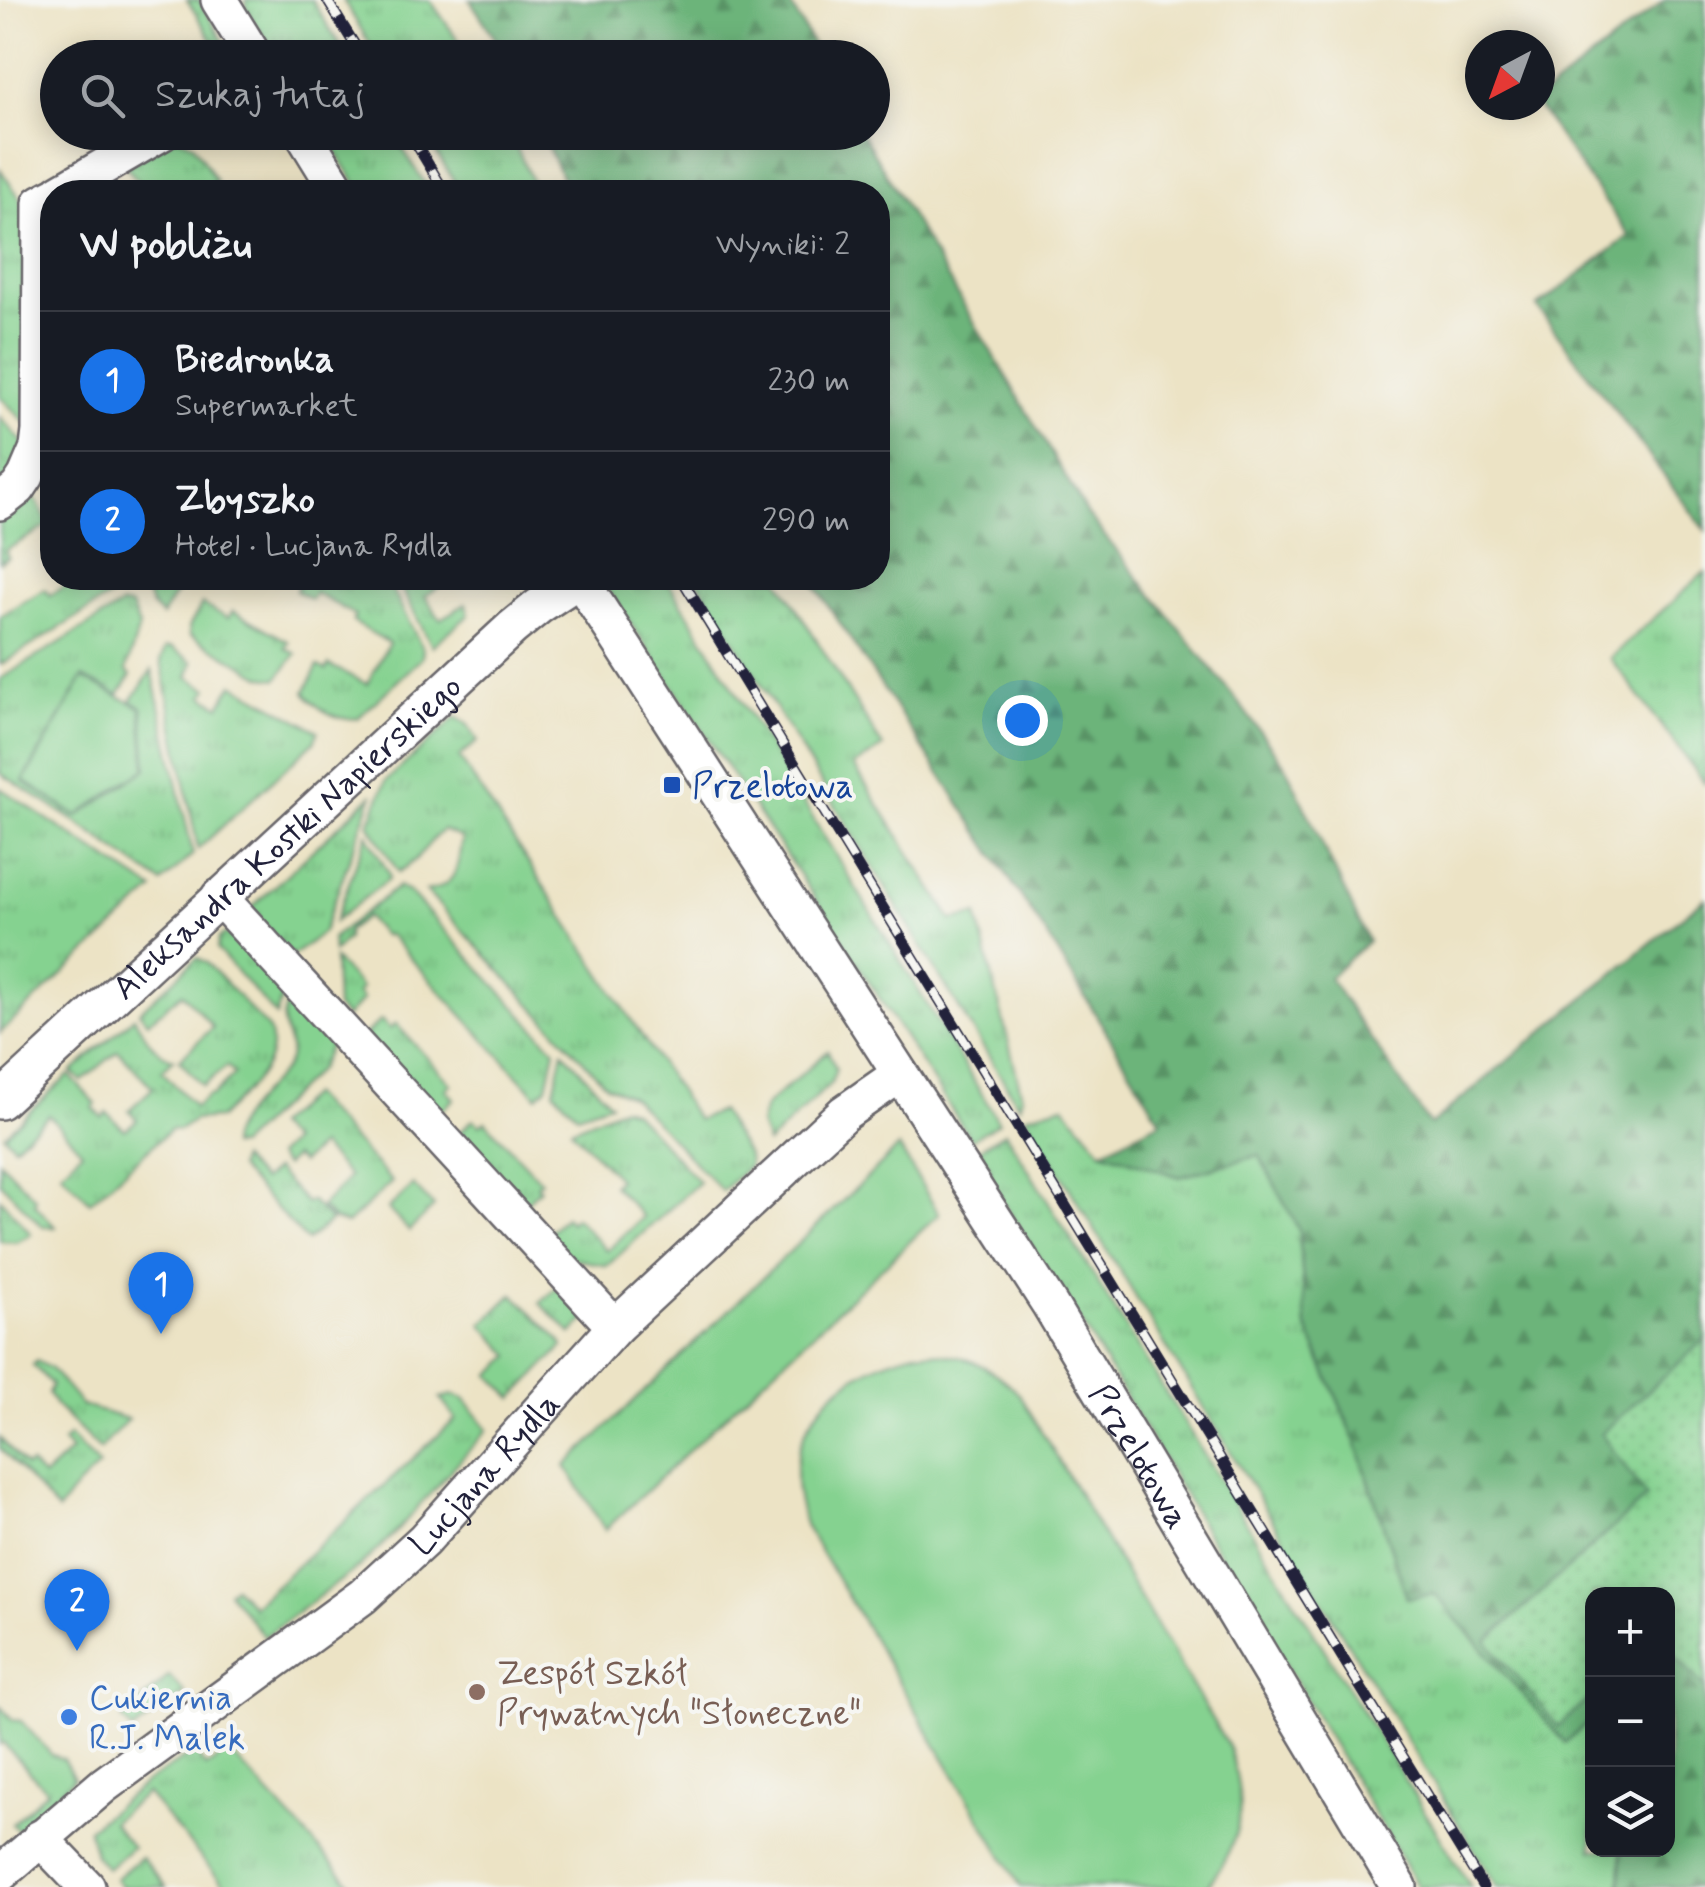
<!DOCTYPE html>
<html lang="pl">
<head>
<meta charset="utf-8">
<style>
	body { margin:0; font-family:Mynerve,sans-serif; background:#242831; color:#f1f3f6 }
	.controls { position:absolute; right:30px; bottom:30px; display:grid; overflow:hidden; border-radius:20px; box-shadow:0 5px 25px #0003 }
	.controls button { width:90px; height:90px; display:grid; place-items:center; padding:0; border:0; border-bottom:2px solid #363941; background:#171b24; color:#f1f3f6; font:50px sans-serif }
	.compass { position:absolute; left:1465px; top:30px; width:90px; height:90px; border-radius:50%; background:#171b24; box-shadow:0 5px 25px #0003; rotate:221deg }
	.you { position:absolute; left:1022px; top:720px; width:35px; height:35px; margin:-25px; border:8px solid #fff; border-radius:50%; background:#1a73e8; box-shadow:0 0 0 15px #1a73e833 }
	.badge { display:grid; place-items:center; width:65px; height:65px; border-radius:50%; background:#1a73e8; color:#fff; font-size:32px; font-weight:700 }
	.pin { position:absolute; translate:-50% -82px; filter:drop-shadow(0 2px 5px #0008) }
	.pin::after { content:''; position:absolute; top:52px; width:35px; height:30px; background:inherit; clip-path:polygon(0 0,100% 0,50% 100%) }
	.list { margin:0; padding:0; list-style:none }
	h2 { display:flex; justify-content:space-between; align-items:center; height:130px; margin:0; padding:0 40px; font-size:42px }
	h2 small { font-size:32px; font-weight:400; color:#9ea1a6 }
	.list li { display:grid; grid-template-columns:65px 1fr auto; gap:30px; align-items:center; box-sizing:border-box; height:140px; padding:0 40px; border-top:2px solid #363941 }
	.list b { display:block; font-size:38px; white-space:nowrap }
	.list p { margin:0; font-size:32px; white-space:nowrap; color:#9ea1a6 }
	.list em { font-size:32px; font-style:normal; color:#9ea1a6 }
	.icon { flex:none; width:55px; height:55px; fill:none; stroke:currentColor; stroke-width:2; stroke-linecap:round; stroke-linejoin:round }
	.map { position:relative; flex:none; width:1705px; height:1887px; overflow:hidden }
	.search { position:absolute; background:#171b24; box-shadow:0 5px 25px #0003; left:40px; top:40px; width:850px; height:110px; display:flex; align-items:center; gap:25px; box-sizing:border-box; padding:0 35px; border-radius:55px; color:#9ea1a6; font-size:38px }
	.panel { position:absolute; background:#171b24; box-shadow:0 5px 25px #0003; left:40px; top:180px; width:850px; height:410px; border-radius:40px }
	.map>svg:first-child { display:block }
	.grass { fill:url(#grass-tufts); stroke:#547a66; stroke-width:2.5 }
	.forest { fill:url(#forest-firs); stroke:#476b5a; stroke-width:2.5 }
	.park { fill:#85d290; stroke:#547a66; stroke-width:2.5 }
	.garden { fill:url(#garden-dots); stroke:#547a66; stroke-width:2.5 }
	.lines { fill:none; stroke-linecap:round; stroke-linejoin:round }
	.minor-casing { stroke:#69666b; stroke-width:40 }
	.minor { stroke:#fff; stroke-width:35 }
	.rail-casing { stroke:#22223b; stroke-width:11 }
	.rail { stroke:#f6f6f2; stroke-width:8; stroke-dasharray:22; stroke-linecap:butt }
	.transit-dot { fill:#1a4fb4; stroke:#f6f6f2; stroke-width:4 }
	.education-dot { fill:#8d6e63; stroke:#f6f6f2; stroke-width:4 }
	.shop-dot { fill:#3f7fe0; stroke:#f6f6f2; stroke-width:4 }
	.labels { text-anchor:middle; stroke-width:8; stroke-linejoin:round; paint-order:stroke }
	.transit-label { font-size:35px; fill:#164399; stroke:#f6f6f2; text-anchor:start }
	.street-label { font-size:35px; fill:#22223b; stroke:#f6f6f2 }
	.education-label { font-size:35px; fill:#785e54; stroke:#f6f6f2; text-anchor:start }
	.shop-label { font-size:35px; fill:#366cbe; stroke:#f6f6f2; text-anchor:start }
</style>
</head>
<body>
<div class="map">
<svg width="1705" height="1887" viewBox="0 0 1705 1887">
	<defs>
		<pattern id="grass-tufts" width="24" height="20" patternUnits="userSpaceOnUse" patternTransform="scale(2.5)"><rect width="24" height="20" fill="#85d290"/><path d="M3 7l-1-3M5 7V3M7 7l1-3M15 17l-1-3M17 17v-4M19 17l1-3" fill="none" stroke="#73b47d"/></pattern>
		<pattern id="forest-firs" width="22" height="20" patternUnits="userSpaceOnUse" patternTransform="scale(2.5)"><rect width="22" height="20" fill="#6cb47a"/><path d="M5 1l3.5 6h-7zM16 11l3.5 6h-7z" fill="#589265"/></pattern>
		<pattern id="garden-dots" width="8" height="8" patternUnits="userSpaceOnUse" patternTransform="scale(2.5)"><rect width="8" height="8" fill="#85d290"/><path d="M2 2h.1M6 6h.1" fill="none" stroke="#73b47d" stroke-width="1.8" stroke-linecap="round"/></pattern>
	</defs>
	<rect width="100%" height="100%" fill="#f6f6f2"/>
	<filter id="ink" filterUnits="userSpaceOnUse"><feTurbulence type="fractalNoise" baseFrequency=".01" numOctaves="2"/><feDisplacementMap in="SourceGraphic" scale="20" xChannelSelector="R" yChannelSelector="G"/><feConvolveMatrix kernelMatrix="1 2 1 2 8 2 1 2 1" color-interpolation-filters="sRGB"/></filter>
	<filter id="wash" filterUnits="userSpaceOnUse"><feTurbulence type="fractalNoise" baseFrequency=".0048" numOctaves="4" result="noise"/><feDisplacementMap in="SourceGraphic" scale="40" xChannelSelector="R" yChannelSelector="G"/><feGaussianBlur stdDeviation="2.25" result="paint"/><feColorMatrix in="noise" values="0 0 0 0 0 0 0 0 0 0 0 0 0 0 0 0 0 1.4 0 .05"/><feComposite in="paint" operator="in"/></filter>
	<g filter="url(#wash)">
		<rect width="100%" height="100%" fill="#ece3c5"/>
		<path class="grass" d="M187,0H199L233,57H223Z
			M246,0H312L347,57H277L247,11Z
			M343,0H430L470,57H378Z
			M324,133H393L430,192H361Z
			M424,133H510L537,192H461Z
			M175,136L193,144L216,181L199,192H148L125,166Z
			M0,169L20,198L26,222L29,426L0,397Z
			M0,417L28,448L0,489Z
			M29,497L37,501L49,525L5,551L8,557L0,562V514Z
			M1705,572V783L1610,658Z
			M80,578H122L119,591L0,665V616L45,589L50,595Z
			M142,578H172L168,585L178,590L162,616L151,605Z
			M287,578H386L423,649L422,658L358,718C338,722 316,709 305,692L318,666L326,670L329,665L367,684L389,643L353,622L355,615L315,593L311,599L296,591L299,584Z
			M396,578H452L425,596L440,619L466,604L469,615L432,646Z
			M600,578H666L999,1122L971,1140L811,892Z
			M696,578H778L883,747L854,766L952,920L977,915L1022,1096L1019,1106Z
			M202,604L228,618L233,611L289,642L285,648L296,654L277,679L263,677L190,635L189,627Z
			M122,605L131,606L139,627L126,671L131,675L119,695L83,677L23,781L77,817L147,769L142,707L131,701L152,670L193,854L162,883L73,820L0,773V679Z
			M165,648H172L193,662L188,677L208,689L204,696L220,706L233,684L318,731L314,742L198,849L161,661Z
			M456,717L467,724L478,741L459,757L697,1120L720,1111L748,1156L749,1166L722,1191L632,1097L606,1085L426,891C459,885 457,867 462,838L443,830C427,842 419,862 398,872L369,824L386,781Z
			M0,788L154,890L0,1033Z
			M373,794L323,932L292,956L250,909Z
			M367,834L389,874V879L335,921Z
			M399,886L410,893L555,1050L547,1087L537,1096L388,934L384,936L366,917L347,931V939L333,952L332,938Z
			M224,934L236,936L285,988L276,1016L217,949L219,938Z
			M197,958L207,963L269,1030C281,1067 242,1094 219,1118L194,1120L179,1130L171,1129L90,1202L61,1172L82,1151L49,1115L14,1146L4,1135L69,1075L96,1104L93,1108L102,1117L107,1113L125,1130L137,1120L129,1110L153,1088L118,1051L82,1081L72,1072L134,1017C144,1034 154,1054 174,1059L162,1071L195,1107L209,1095L212,1096L235,1074L227,1066L203,1086L179,1060L213,1027L182,993L148,1022L139,1012Z
			M334,959L361,988L357,993L363,1000L346,1017L336,1008Z
			M290,996L332,1040L320,1068L239,1146H230C229,1122 271,1085 286,1067C297,1043 283,1038 283,1020C283,1013 288,1002 290,996Z
			M381,1020L390,1029L396,1024L451,1084L446,1089L454,1099L436,1116L364,1036Z
			M563,1051L610,1103L577,1114L554,1091Z
			M828,1051L836,1069L831,1083L767,1144L760,1124L765,1106Z
			M311,1095L392,1182L347,1224L334,1220L321,1207L349,1177L320,1146L301,1163L294,1157L284,1166L276,1156L291,1142L275,1126Z
			M1064,1105L1102,1151L1180,1177L1259,1155L1299,1230L1306,1326L1356,1442L1407,1597L1435,1594L1565,1742L1592,1719V1850H1622L1620,1887H1497L1025,1116Z
			M623,1107L633,1111L699,1182L607,1266L558,1255L542,1238L565,1217L570,1222L575,1217L607,1251L643,1217L613,1185L618,1179L571,1129Z
			M473,1119L480,1125L485,1121L541,1181L537,1185L540,1189L522,1207L456,1136Z
			M1005,1132L1413,1793L1471,1887H1418L1088,1334L987,1178L991,1169L979,1149Z
			M240,1159L262,1181L275,1169L307,1204L311,1201L331,1221L307,1241L238,1168Z
			M0,1161L36,1199L34,1203L55,1227H43L0,1182Z
			M413,1185L434,1207L409,1231L388,1209Z
			M0,1198L31,1234L17,1242L0,1241Z
			M560,1285L589,1316L572,1334L540,1303Z
			M513,1294L561,1341L563,1347L513,1398L490,1375L511,1356L482,1324Z
			M37,1361L51,1369L82,1406L128,1419L100,1450L55,1405L48,1393L52,1385L33,1365Z
			M453,1395L464,1399L488,1429L395,1533L360,1566L264,1637L228,1592L234,1587L253,1606L456,1419L440,1398Z
			M69,1436L99,1466L72,1492L58,1511L0,1448V1438L26,1467L30,1464L43,1477L71,1451L63,1442Z
			M169,1676L185,1693L133,1731L122,1719Z
			M0,1706L13,1720L21,1721L52,1755L63,1759L74,1778L18,1831L12,1824L47,1791L3,1743L0,1745Z
			M229,1751L354,1887H226L146,1793L111,1822L132,1847L107,1869L95,1855L88,1829L148,1781L195,1752L206,1767Z
			M141,1857L166,1887H122L115,1879Z"/>
		<path class="forest" d="M470,0H788L820,57H507Z
			M1665,0H1705V530L1537,307L1629,236L1537,105L1540,98Z
			M541,133H862L1088,515L1236,699L1286,767L1368,941L1329,978L1430,1125L1705,898V1339L1601,1434L1647,1497L1487,1641L1558,1726L1592,1696V1719L1565,1743L1435,1594L1407,1598L1356,1442L1306,1326L1299,1230L1259,1155L1180,1177L1102,1151L1161,1121L1050,940L810,578H878V192H569Z
			M1668,1648L1705,1688V1887H1620L1622,1850H1668Z"/>
		<path class="park" d="M83,678L141,708L146,768L77,816L24,781Z
			M899,1147L939,1214L605,1530L566,1466Z
			M916,1352C960,1352 989,1363 1020,1395L1229,1748C1248,1808 1243,1837 1207,1887H1021L806,1527C772,1437 830,1372 916,1352Z"/>
		<path class="garden" d="M1705,1339V1688L1668,1648V1594H1592V1696L1558,1727L1487,1641L1647,1497L1601,1434Z"/>
	</g>
	<g filter="url(#ink)">
		<g class="lines">
			<g class="minor-casing">
				<g id="minor">
					<path d="M219,0L255,58"/>
					<path d="M302,132L339,192"/>
					<path d="M60,192L163,132"/>
					<path d="M0,502L18,488L26,476L38,448L40,431L41,203L52,197"/>
					<path id="s1" d="M579,578L1050,1305L1399,1887"/>
					<path d="M219,897L615,1327"/>
					<path id="s2" d="M0,1101L512,628L539,606L580,579"/>
					<path d="M40,1838L87,1887"/>
					<path id="s3" d="M0,1874L104,1785L363,1596L424,1540L615,1327L844,1113L900,1074"/>
				</g>
			</g>
			<use href="#minor" class="minor"/>
			<g class="rail-casing">
				<path id="rail" d="M327,0L363,58
					M409,132L445,192
					M681,578L1483,1887"/>
			</g>
			<use href="#rail" class="rail"/>
		</g>
	</g>
	<rect class="transit-dot" x="662" y="775" width="20" height="20" rx="5"/>
	<circle class="education-dot" cx="477" cy="1692" r="10"/>
	<circle class="shop-dot" cx="69" cy="1717" r="10"/>
	<g class="labels">
		<g class="transit-label">
			<text x="692" y="797">Przelotowa</text>
		</g>
		<g class="street-label">
			<text dy="12" stroke="none"><textPath href="#s2" startOffset="390">Aleksandra Kostki Napierskiego</textPath></text>
			<text dy="12" stroke="none"><textPath href="#s1" startOffset="1042">Przelotowa</textPath></text>
			<text dy="12" stroke="none"><textPath href="#s3" startOffset="630">Lucjana Rydla</textPath></text>
		</g>
		<g class="education-label">
			<text x="497" y="1684">Zespół Szkół<tspan x="497" dy="40">Prywatnych "Słoneczne"</tspan></text>
		</g>
		<g class="shop-label">
			<text x="89" y="1709">Cukiernia<tspan x="89" dy="40">R.J. Malek</tspan></text>
		</g>
	</g>
</svg>
<div class="controls">
<button>+</button>
<button>−</button>
<button><svg class="icon" aria-label="layers" viewBox="0 0 24 24"><path d="M12 4l9 5-9 5-9-5zM3 14l9 5 9-5"/></svg></button>
</div>
<svg class="compass" viewBox="-18 -18 36 36"><path d="M0-13l5 13h-10z" fill="#e53935"/><path d="M0 13l5-13h-10z" fill="#9ea1a6"/></svg>
<div class="you"></div>
<div class="pin badge" style="left:161px;top:1334px">1</div>
<div class="pin badge" style="left:77px;top:1651px">2</div>
<div class="search"><svg class="icon" aria-label="search" viewBox="0 0 24 24"><circle cx="10" cy="10" r="6"/><path d="M15 15l6 6"/></svg>Szukaj tutaj</div>
<section class="panel">
<h2>W pobliżu<small>Wyniki: 2</small></h2>
<ul class="list">
<li><span class="badge">1</span><div><b>Biedronka</b><p>Supermarket</p></div><em>230 m</em></li>
<li><span class="badge">2</span><div><b>Zbyszko</b><p>Hotel · Lucjana Rydla</p></div><em>290 m</em></li>
</ul>
</section>
</div>
</body>
</html>
